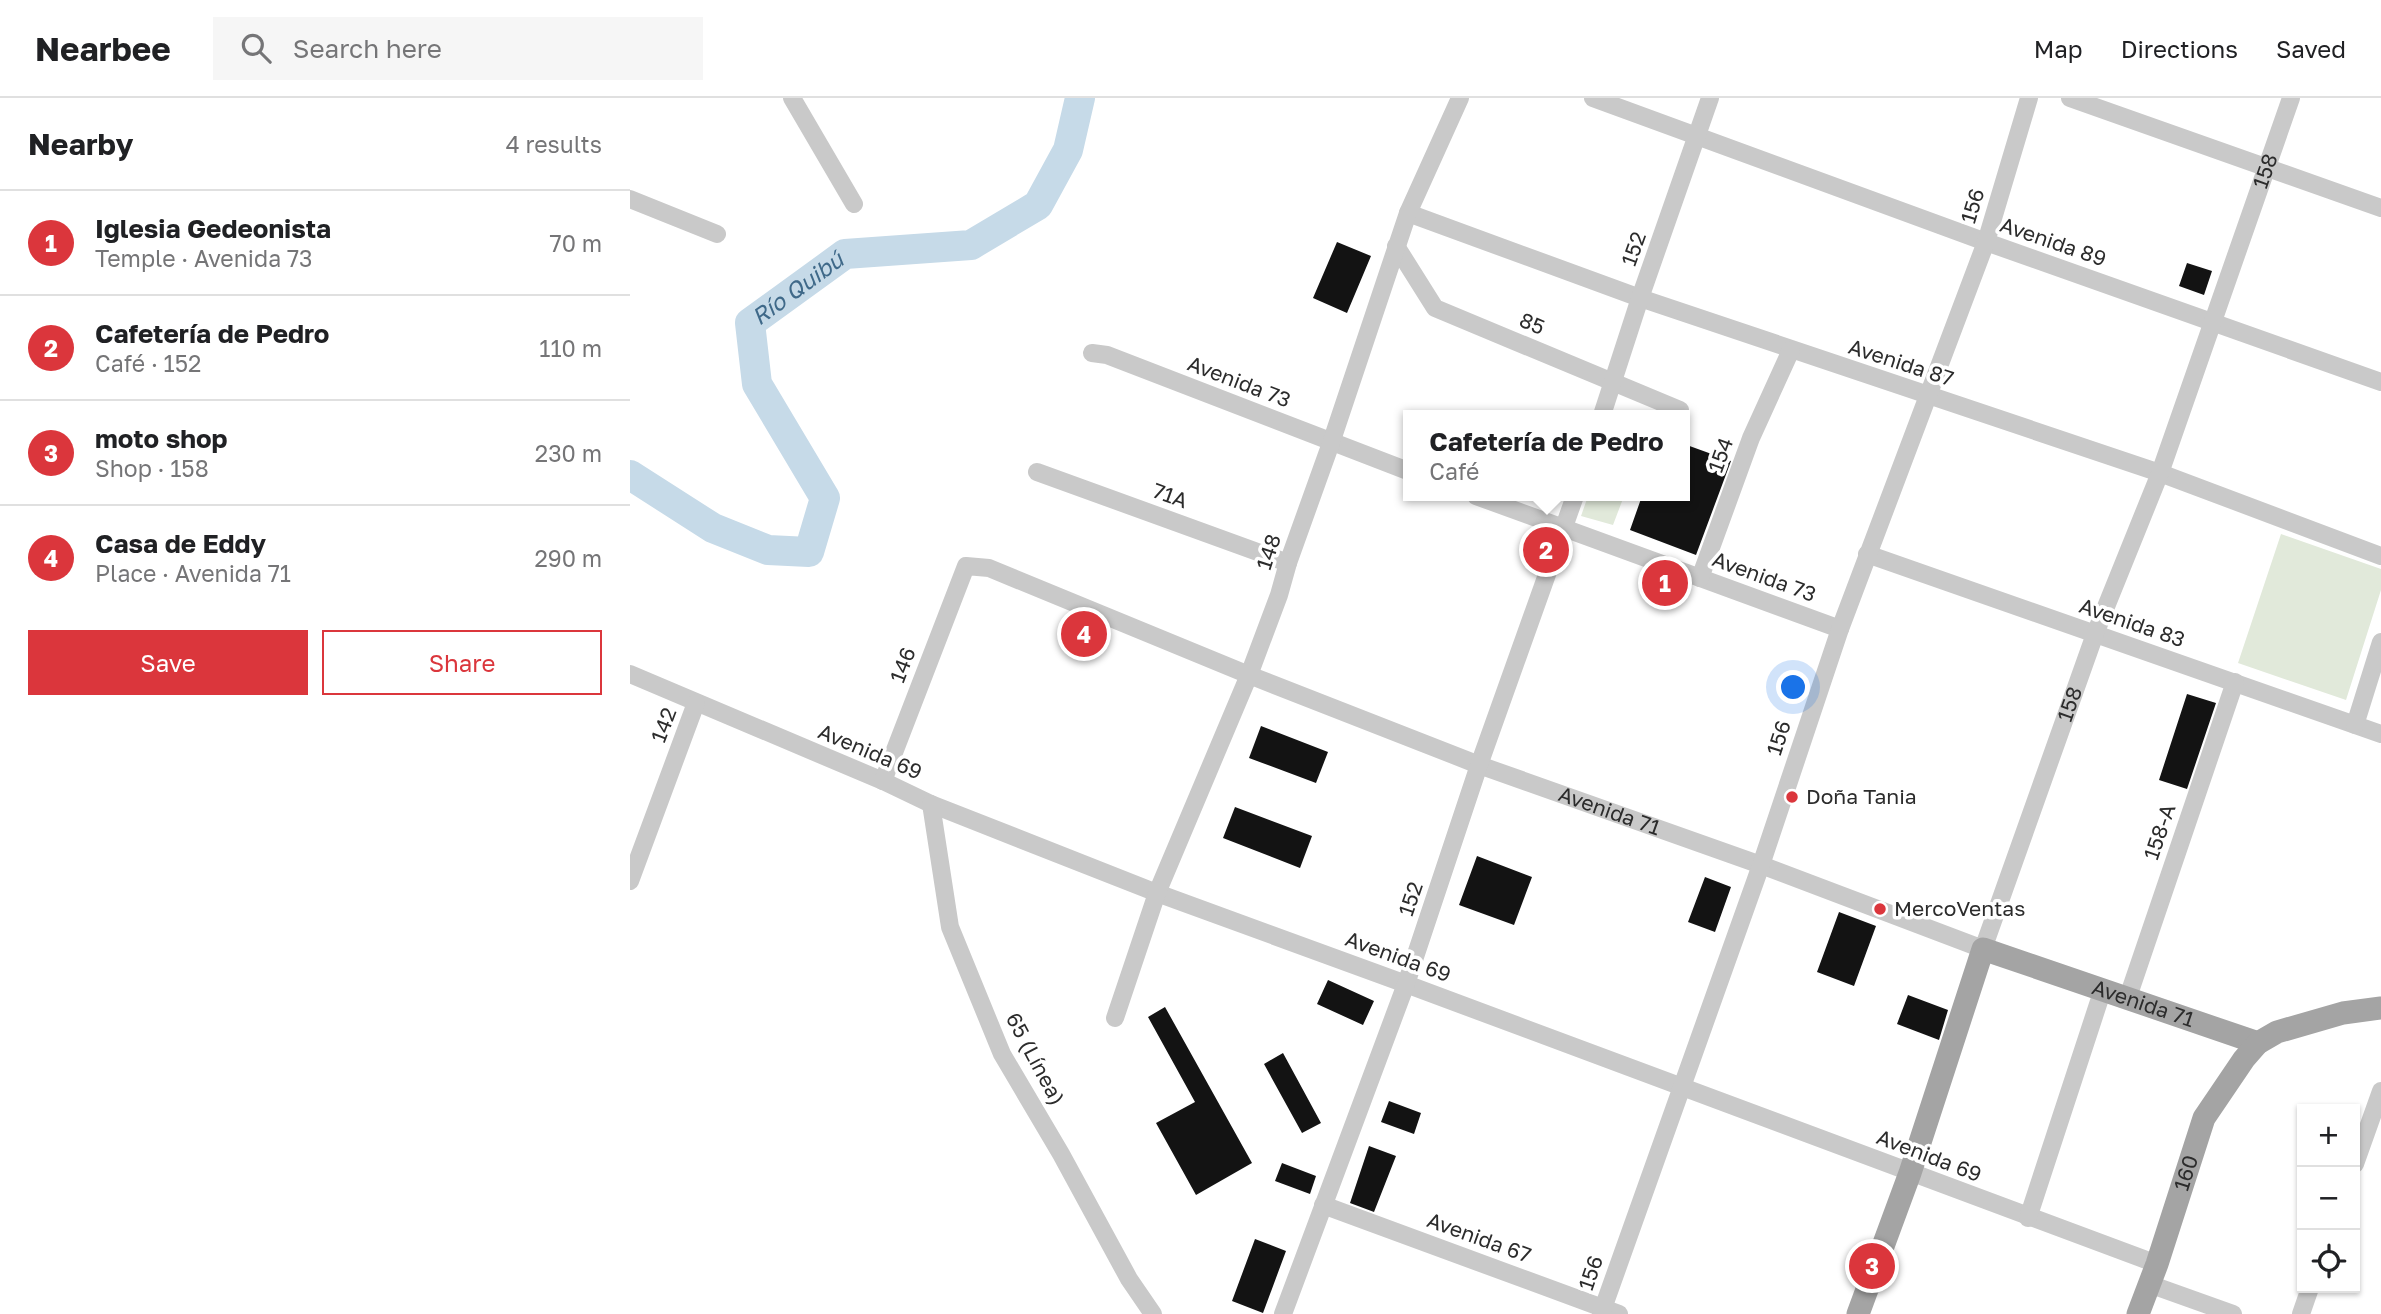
<!DOCTYPE html>
<html lang="en">
<head>
<meta charset="utf-8">
<style>
	body { margin:0; font-family:"Golos Text",sans-serif; background:#f6f6f6; color:#202124 }
	.controls { position:absolute; right:21px; bottom:21px; display:grid; overflow:hidden; border-radius:0px; box-shadow:0 2px 5px #0004 }
	.controls button { width:63px; height:63px; display:grid; place-items:center; padding:0; border:0; border-bottom:2px solid #e0e0e0; background:#fff; color:#202124; font:35px sans-serif }
	.you { position:absolute; left:1164px; top:590px; width:24px; height:24px; margin:-18px; border:5px solid #fff; border-radius:50%; background:#1a73e8; box-shadow:0 0 0 10px #1a73e833 }
	.badge { display:grid; place-items:center; width:46px; height:46px; border-radius:50%; background:#db363c; color:#fff; font-size:23px; font-weight:700 }
	.pin { position:absolute; translate:-50% -50%; border:4px solid #fff; box-shadow:0 2px 7px #0006 }
	.popup { position:absolute; left:773px; top:312px; width:287px; height:91px; box-sizing:border-box; display:grid; place-content:center; border-radius:0px; background:#fff; filter:drop-shadow(0 2px 5px #0005); font-size:23px; white-space:nowrap; color:#757577 }
	.popup b { font-size:26px; color:#202124 }
	.popup::after { content:''; position:absolute; left:50%; top:100%; margin-left:-14px; border:14px solid transparent; border-top-color:#fff }
	.list { margin:0; padding:0; list-style:none }
	h2 { display:flex; justify-content:space-between; align-items:center; height:91px; margin:0; padding:0 28px; font-size:30px }
	h2 small { font-size:23px; font-weight:400; color:#757577 }
	.list li { display:grid; grid-template-columns:46px 1fr auto; gap:21px; align-items:center; box-sizing:border-box; height:105px; padding:0 28px; border-top:2px solid #e0e0e0 }
	.list b { display:block; font-size:26px; white-space:nowrap }
	.list p { margin:0; font-size:23px; white-space:nowrap; color:#757577 }
	.list em { font-size:23px; font-style:normal; color:#757577 }
	.actions { display:flex; gap:14px; padding:21px 28px }
	.actions a { flex:1; padding:16px 0; border:2px solid #db363c; border-radius:0px; text-align:center; font-size:24px; color:#db363c }
	.actions .main { background:#db363c; color:#fff }
	.icon { flex:none; width:38px; height:38px; fill:none; stroke:currentColor; stroke-width:2; stroke-linecap:round; stroke-linejoin:round }
	.map { position:relative; flex:none; width:1751px; height:1216px; overflow:hidden }
	header { display:flex; align-items:center; gap:42px; box-sizing:border-box; height:98px; padding:0 35px; background:#fff; border-bottom:2px solid #e0e0e0 }
	header strong { font-size:33px }
	nav { display:flex; gap:38px; margin-inline-start:auto; font-size:24px }
	.search { width:490px; height:63px; background:#f6f6f6; display:flex; align-items:center; gap:18px; box-sizing:border-box; padding:0 24px; border-radius:0px; color:#757577; font-size:26px }
	main { display:flex }
	aside { flex:1; background:#fff }
	.map>svg:first-child { display:block }
	.green { fill:#e1e9da }
	.lines { fill:none; stroke-linecap:round; stroke-linejoin:round }
	.river { stroke:#c6dae8; stroke-width:30 }
	.building { fill:#131313 }
	.minor { stroke:#c9c9c9; stroke-width:18 }
	.major { stroke:#a4a4a4; stroke-width:23 }
	.poi-dot { fill:#db363c; stroke:#fff; stroke-width:2.5 }
	.labels { text-anchor:middle; stroke-width:7; stroke-linejoin:round; paint-order:stroke }
	.street-label { font-size:21px; fill:#2c2c2c; stroke:#fff }
	.poi-label { font-size:21px; fill:#2c2c2c; stroke:#fff; text-anchor:start }
	.water-label { font-size:23px; font-style:italic; fill:#3f6989; stroke:#fff }
</style>
</head>
<body>
<header>
<strong>Nearbee</strong>
<div class="search"><svg class="icon" aria-label="search" viewBox="0 0 24 24"><circle cx="10" cy="10" r="6"/><path d="M15 15l6 6"/></svg>Search here</div>
<nav><a>Map</a><a>Directions</a><a>Saved</a></nav>
</header>
<main>
<aside>
<h2>Nearby<small>4 results</small></h2>
<ul class="list">
<li><span class="badge">1</span><div><b>Iglesia Gedeonista</b><p>Temple · Avenida 73</p></div><em>70 m</em></li>
<li><span class="badge">2</span><div><b>Cafetería de Pedro</b><p>Café · 152</p></div><em>110 m</em></li>
<li><span class="badge">3</span><div><b>moto shop</b><p>Shop · 158</p></div><em>230 m</em></li>
<li><span class="badge">4</span><div><b>Casa de Eddy</b><p>Place · Avenida 71</p></div><em>290 m</em></li>
</ul>
<div class="actions"><a class="main">Save</a><a>Share</a></div>
</aside>
<div class="map">
<svg width="1751" height="1216" viewBox="0 0 1751 1216">
	<rect width="100%" height="100%" fill="#fff"/>
	<path class="green" d="M958,398H994L983,427L951,418Z
		M1651,436L1751,471V492L1716,602L1608,565Z"/>
	<g class="lines">
		<path class="river" id="s1" d="M0,377L83,430L138,452L179,454L195,400L127,286L120,225L215,156L341,147L408,107L438,52L450,0"/>
	</g>
	<path class="building" d="M707,144L741,158L717,215L683,200Z
		M1557,165L1582,173L1574,197L1549,188Z
		M1054,346L1101,363L1066,457L1000,432L1012,398H1054Z
		M1557,596L1586,605L1557,691L1529,682Z
		M631,628L698,654L686,685L619,660Z
		M605,709L682,738L670,770L593,740Z
		M847,758L902,779L884,827L829,807Z
		M1075,779L1101,789L1085,834L1058,824Z
		M1209,814L1246,828L1224,888L1187,874Z
		M698,882L744,903L733,927L687,906Z
		M1278,897L1318,912L1309,942L1267,926Z
		M535,909L622,1065L566,1097L526,1025L565,1004L518,919Z
		M653,955L691,1025L672,1035L634,966Z
		M759,1003L791,1015L784,1036L751,1024Z
		M739,1048L766,1058L744,1114L720,1105Z
		M652,1065L686,1078L680,1096L645,1083Z
		M625,1141L656,1153L633,1215L602,1203Z"/>
	<g class="lines">
		<g class="minor">
			<path d="M162,0L224,106"/>
			<path d="M963,0L1356,144L1751,284"/>
			<path d="M1440,0L1751,110"/>
			<path d="M0,101L87,136"/>
			<path d="M778,115L1010,200L1530,375L1751,458"/>
			<path d="M766,148L805,210L1050,312"/>
			<path d="M462,255L477,257L778,373"/>
			<path d="M972,317L1010,200L1080,0"/>
			<path d="M407,374L658,465"/>
			<path d="M846,398L1210,531"/>
			<path d="M1237,456L1751,636"/>
			<path d="M1070,480L1121,340L1161,252"/>
			<path d="M0,576L253,683L301,706L527,795L776,886L1527,1166"/>
			<path d="M1725,627L1751,544"/>
			<path id="s2" d="M253,683L336,468L359,470L619,577L849,667L1131,767L1353,851L1465,536L1530,375L1661,0"/>
			<path d="M301,706L320,829L372,956L431,1056L499,1181L523,1216"/>
			<path d="M0,783L66,605"/>
			<path d="M1498,899L1605,584"/>
			<path d="M485,920L527,795L619,577L649,497L658,465L701,345L778,115L830,0"/>
			<path d="M1725,1066L1751,993"/>
			<path d="M693,1107L989,1216"/>
			<path d="M1398,1120L1473,891"/>
			<path d="M1519,1186L1603,1216"/>
			<path d="M653,1216L776,886L849,667L945,398"/>
			<path d="M971,1216L1131,767L1210,531L1356,144L1399,0"/>
			<path d="M1671,1216L1680,1190"/>
		</g>
		<g class="major">
			<path id="s3" d="M1228,1216L1280,1075L1353,851L1628,945"/>
			<path id="s4" d="M1508,1216L1527,1166L1574,1020L1614,961L1628,945L1647,934L1713,915L1751,910"/>
		</g>
	</g>
	<g class="poi-dot">
		<circle cx="1162" cy="699" r="7"/>
		<circle cx="1250" cy="811" r="7"/>
	</g>
	<g class="labels">
		<g class="street-label">
			<text dy="7" stroke="none"><textPath href="#s2" startOffset="2146">158</textPath></text>
			<text transform="translate(1343 108) rotate(-73)" y="7">156</text>
			<text transform="translate(1423 144) rotate(19)" y="7">Avenida 89</text>
			<text transform="translate(1004 151) rotate(-70)" y="7">152</text>
			<text transform="translate(902 226) rotate(23)" y="7">85</text>
			<text transform="translate(1271 265) rotate(18)" y="7">Avenida 87</text>
			<text transform="translate(609 284) rotate(21)" y="7">Avenida 73</text>
			<text transform="translate(1091 357) rotate(-70)" y="7">154</text>
			<text transform="translate(540 398) rotate(20)" y="7">71A</text>
			<text transform="translate(639 454) rotate(-72)" y="7">148</text>
			<text transform="translate(1134 479) rotate(20)" y="7">Avenida 73</text>
			<text transform="translate(1502 525) rotate(19)" y="7">Avenida 83</text>
			<text transform="translate(273 567) rotate(-69)" y="7">146</text>
			<text dy="7" stroke="none"><textPath href="#s2" startOffset="1578">158</textPath></text>
			<text transform="translate(34 627) rotate(-69)" y="7">142</text>
			<text transform="translate(1149 640) rotate(-72)" y="7">156</text>
			<text transform="translate(240 654) rotate(23)" y="7">Avenida 69</text>
			<text dy="7" stroke="none"><textPath href="#s2" startOffset="920">Avenida 71</textPath></text>
			<text transform="translate(1530 734) rotate(-71)" y="7">158-A</text>
			<text transform="translate(781 801) rotate(-71)" y="7">152</text>
			<text transform="translate(768 859) rotate(20)" y="7">Avenida 69</text>
			<text dy="7" stroke="none"><textPath href="#s3" startOffset="555">Avenida 71</textPath></text>
			<text transform="translate(405 961) rotate(62)" y="7">65 (Línea)</text>
			<text transform="translate(1299 1058) rotate(21)" y="7">Avenida 69</text>
			<text dy="7" stroke="none"><textPath href="#s4" startOffset="149">160</textPath></text>
			<text transform="translate(849 1140) rotate(20)" y="7">Avenida 67</text>
			<text transform="translate(961 1175) rotate(-71)" y="7">156</text>
		</g>
		<g class="poi-label">
			<text x="1176" y="706">Doña Tania</text>
			<text x="1264" y="818">MercoVentas</text>
		</g>
		<g class="water-label">
			<text dy="8" stroke="none"><textPath href="#s1" startOffset="508">Río Quibú</textPath></text>
		</g>
	</g>
</svg>
<div class="controls">
<button>+</button>
<button>−</button>
<button><svg class="icon" aria-label="locate" viewBox="0 0 24 24"><circle cx="12" cy="12" r="6"/><path d="M12 2v4M12 18v4M2 12h4M18 12h4"/></svg></button>
</div>
<div class="you"></div>
<div class="pin badge" style="left:1035px;top:485px">1</div>
<div class="pin badge" style="left:916px;top:452px">2</div>
<div class="popup"><b>Cafetería de Pedro</b>Café</div>
<div class="pin badge" style="left:1242px;top:1168px">3</div>
<div class="pin badge" style="left:454px;top:536px">4</div>
</div>
</main>
</body>
</html>
